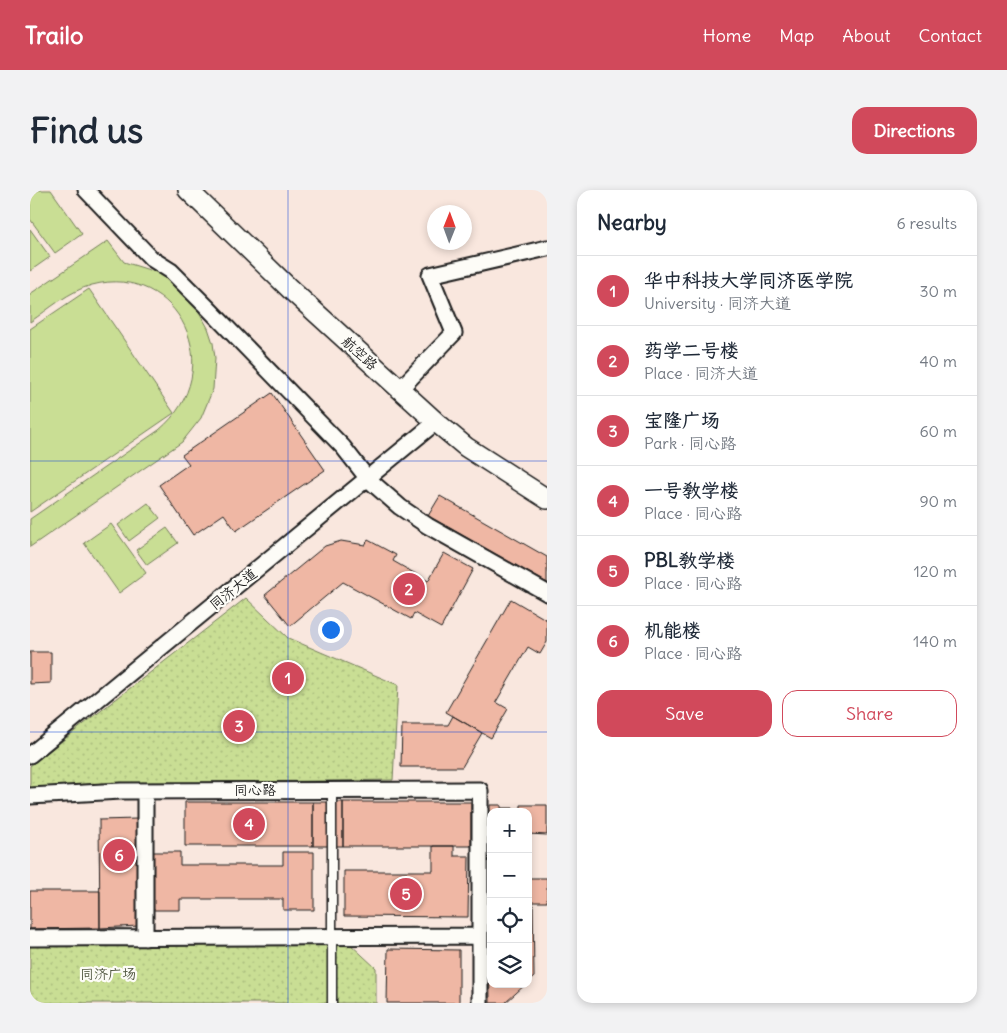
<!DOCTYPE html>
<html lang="en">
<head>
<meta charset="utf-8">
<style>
	body { margin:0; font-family:Delius,"LXGW WenKai TC",sans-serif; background:#f2f2f3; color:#1f2937 }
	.controls { position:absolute; right:15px; bottom:15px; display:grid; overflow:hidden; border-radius:10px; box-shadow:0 2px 8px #0003 }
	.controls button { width:45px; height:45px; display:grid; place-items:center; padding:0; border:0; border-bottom:1px solid #e0e1e3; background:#fff; color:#1f2937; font:25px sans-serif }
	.compass { position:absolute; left:397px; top:15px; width:45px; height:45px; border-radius:50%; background:#fff; box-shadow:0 2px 8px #0003; rotate:1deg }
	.you { position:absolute; left:300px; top:439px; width:18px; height:18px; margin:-12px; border:4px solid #fff; border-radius:50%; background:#1a73e8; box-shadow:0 0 0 8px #1a73e833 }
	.badge { display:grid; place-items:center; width:32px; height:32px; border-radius:50%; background:#d1495b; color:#fff; font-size:16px; font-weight:700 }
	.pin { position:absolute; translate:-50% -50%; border:2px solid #fff; box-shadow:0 1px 5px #0006 }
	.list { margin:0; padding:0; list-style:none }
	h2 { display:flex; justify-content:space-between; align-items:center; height:65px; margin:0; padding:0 20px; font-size:21px }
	h2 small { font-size:16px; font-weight:400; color:#747a83 }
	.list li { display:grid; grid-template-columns:32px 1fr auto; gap:15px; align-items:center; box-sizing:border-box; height:70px; padding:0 20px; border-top:1px solid #e0e1e3 }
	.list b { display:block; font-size:19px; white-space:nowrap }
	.list p { margin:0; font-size:16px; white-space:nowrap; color:#747a83 }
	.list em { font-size:16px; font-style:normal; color:#747a83 }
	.actions { display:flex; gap:10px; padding:15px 20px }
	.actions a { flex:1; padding:11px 0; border:1px solid #d1495b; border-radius:15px; text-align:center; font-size:18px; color:#d1495b }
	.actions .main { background:#d1495b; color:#fff }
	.icon { flex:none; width:28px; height:28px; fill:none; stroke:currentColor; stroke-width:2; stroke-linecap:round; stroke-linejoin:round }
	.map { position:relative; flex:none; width:517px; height:813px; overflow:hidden; border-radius:15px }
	header { display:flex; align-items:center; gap:30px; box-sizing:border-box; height:70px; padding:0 25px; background:#d1495b; color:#fff }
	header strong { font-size:24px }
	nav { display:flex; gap:28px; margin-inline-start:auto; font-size:18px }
	.intro { display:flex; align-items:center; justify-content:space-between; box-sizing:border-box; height:120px; padding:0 30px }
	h1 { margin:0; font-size:35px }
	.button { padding:12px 22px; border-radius:15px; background:#d1495b; color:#fff; font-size:18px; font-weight:700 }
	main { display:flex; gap:30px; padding:0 30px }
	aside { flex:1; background:#fff; border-radius:15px; box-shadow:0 2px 8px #0003 }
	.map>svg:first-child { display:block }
	.green { fill:url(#green-dots); stroke:#727d58 }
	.pitch { fill:#c9de94; stroke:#727d58 }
	.building { fill:#efb7a4; stroke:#1c1c1c }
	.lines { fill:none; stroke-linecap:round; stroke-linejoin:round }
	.service-casing { stroke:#1c1c1c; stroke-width:11 }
	.minor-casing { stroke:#1c1c1c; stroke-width:19 }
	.tertiary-casing { stroke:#1c1c1c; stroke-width:22 }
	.service { stroke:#fdfcf7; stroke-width:8 }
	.minor { stroke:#fdfcf7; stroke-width:15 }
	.tertiary { stroke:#fdfcf7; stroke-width:19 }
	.grid { fill:none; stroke:#1d4ed8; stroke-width:1; stroke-opacity:0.55 }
	.labels { text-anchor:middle; stroke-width:4.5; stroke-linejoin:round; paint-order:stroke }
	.street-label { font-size:14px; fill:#1c1c1c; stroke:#fdfcf7 }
	.park-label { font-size:14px; fill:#505640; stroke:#fdfcf7 }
</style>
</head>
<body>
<header>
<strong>Trailo</strong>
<nav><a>Home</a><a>Map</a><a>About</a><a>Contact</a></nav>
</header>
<div class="intro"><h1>Find us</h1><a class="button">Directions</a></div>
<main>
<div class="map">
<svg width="517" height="813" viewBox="0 0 517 813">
	<defs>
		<pattern id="green-dots" width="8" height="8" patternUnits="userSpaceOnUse" patternTransform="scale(1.25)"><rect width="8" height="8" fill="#c9de94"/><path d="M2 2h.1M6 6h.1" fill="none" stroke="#acbe7f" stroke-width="1.8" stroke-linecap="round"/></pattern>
	</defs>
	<rect width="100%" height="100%" fill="#f9e7de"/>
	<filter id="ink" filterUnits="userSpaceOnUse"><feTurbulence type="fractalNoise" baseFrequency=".02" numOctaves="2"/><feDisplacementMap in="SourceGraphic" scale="10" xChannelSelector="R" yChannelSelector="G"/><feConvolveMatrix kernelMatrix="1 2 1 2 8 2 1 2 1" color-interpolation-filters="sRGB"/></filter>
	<g filter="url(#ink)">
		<path class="green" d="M216,408L258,448L368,495L363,590L55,594L0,600V576Z
			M319,753L346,778V813H0V755Z"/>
		<path class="pitch" d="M8,0H21L52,44L25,63L0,29V6Z
			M0,39L20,67L0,81Z
			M78,51L94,72L126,82L140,89L163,111L178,138L183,153L185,168L183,199L171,228L152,252L0,357V329L129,240C201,180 148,72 62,95C39,101 19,119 0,132V104Z
			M59,99L144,223L0,322V139Z
			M118,313L130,328L99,351L88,335Z
			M81,334L116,383L89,403L54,353Z
			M137,338L148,353L117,375L106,360Z"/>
		<path class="building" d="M242,203L295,280L206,341L194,324L163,345L129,295L159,274L152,265Z
			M410,306L517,367V393L398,326Z
			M338,350L366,365L363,371L398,391L414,363L443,379L411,438L384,423L381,429L313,392L260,436L235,405L295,356L311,351L335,355Z
			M481,409L517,430V452L510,464L498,457L466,512L478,519L461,548L416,522Z
			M0,462H21V493L0,494Z
			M423,526L452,543L432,577H371L372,535H418Z
			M155,612H283V656H155Z
			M283,612H313V656H283Z
			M313,612H441V656H313Z
			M460,615H471V618H483V622H461V671Z
			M491,615H517V645L498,644V622H491Z
			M107,629L109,736L70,738L69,630Z
			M403,656H424V666H439L438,727L314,726V681H403Z
			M118,662H150V675H253V662H284V720H253V709H150V720H118Z
			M458,688H461V794H496L475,813H460Z
			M498,688H517V712H503L504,787L498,792Z
			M0,701H70V738L0,739Z
			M358,759L429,760V813H357Z"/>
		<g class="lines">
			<g class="service-casing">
				<path id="service" d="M302,600V813"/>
			</g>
			<g class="minor-casing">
				<path id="minor" d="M56,0L122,69L141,81L177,117L313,257L338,289L370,317L398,336L517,403
					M370,199L424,143L400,85L517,58
					M0,565L406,232
					M115,601V748
					M0,606L91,601L450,600V813
					M0,748L450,746"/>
			</g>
			<g class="tertiary-casing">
				<path id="tertiary" d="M158,0L261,100L406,232L436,257L517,309"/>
			</g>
			<use href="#service" class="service"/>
			<use href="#minor" class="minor"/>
			<use href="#tertiary" class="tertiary"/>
		</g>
	</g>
	<path class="grid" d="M258,0V813M0,271H517M0,542H517"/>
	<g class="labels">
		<g class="street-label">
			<text transform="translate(330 163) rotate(42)" y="5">航空路</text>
			<text transform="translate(203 399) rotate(-39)" y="5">同济大道</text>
			<text x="225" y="605">同心路</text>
		</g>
		<g class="park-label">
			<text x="78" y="789">同济广场</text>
		</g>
	</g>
</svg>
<div class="controls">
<button>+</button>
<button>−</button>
<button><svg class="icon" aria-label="locate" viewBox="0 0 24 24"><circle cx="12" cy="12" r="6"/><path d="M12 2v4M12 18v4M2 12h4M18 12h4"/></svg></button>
<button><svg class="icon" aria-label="layers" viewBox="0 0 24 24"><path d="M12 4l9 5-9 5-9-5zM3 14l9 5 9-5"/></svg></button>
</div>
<svg class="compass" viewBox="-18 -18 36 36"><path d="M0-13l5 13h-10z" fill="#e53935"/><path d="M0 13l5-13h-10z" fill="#747a83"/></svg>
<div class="you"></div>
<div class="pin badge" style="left:258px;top:488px">1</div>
<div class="pin badge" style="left:379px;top:399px">2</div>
<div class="pin badge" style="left:209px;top:536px">3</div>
<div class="pin badge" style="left:219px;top:634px">4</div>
<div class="pin badge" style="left:376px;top:704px">5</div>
<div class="pin badge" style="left:89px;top:665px">6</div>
</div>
<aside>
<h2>Nearby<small>6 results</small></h2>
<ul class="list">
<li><span class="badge">1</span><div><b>华中科技大学同济医学院</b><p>University · 同济大道</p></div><em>30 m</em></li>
<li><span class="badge">2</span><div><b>药学二号楼</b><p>Place · 同济大道</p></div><em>40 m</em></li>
<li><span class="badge">3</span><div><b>宝隆广场</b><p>Park · 同心路</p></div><em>60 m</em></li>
<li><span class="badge">4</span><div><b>一号教学楼</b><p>Place · 同心路</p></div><em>90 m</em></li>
<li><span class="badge">5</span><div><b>PBL教学楼</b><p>Place · 同心路</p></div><em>120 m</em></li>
<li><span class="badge">6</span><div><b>机能楼</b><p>Place · 同心路</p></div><em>140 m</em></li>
</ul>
<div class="actions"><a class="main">Save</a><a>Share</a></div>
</aside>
</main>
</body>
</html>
